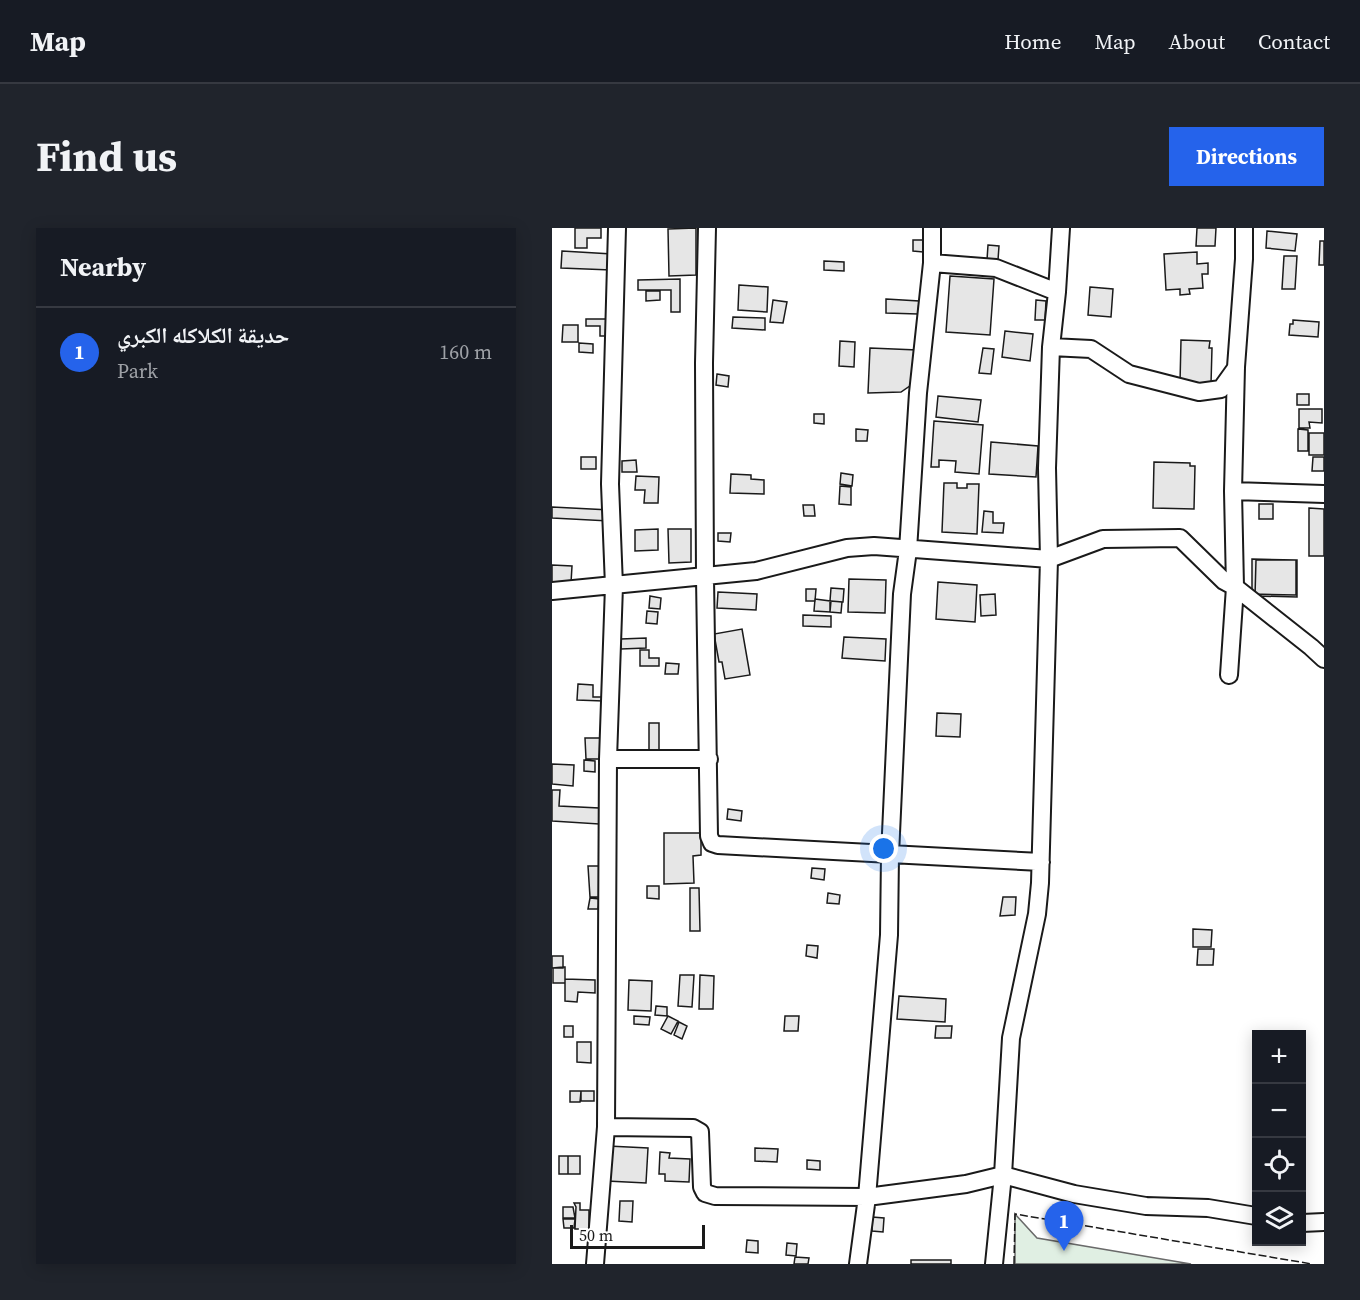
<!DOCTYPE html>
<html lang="en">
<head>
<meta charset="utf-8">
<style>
	body { margin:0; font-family:"Source Serif 4","Noto Naskh Arabic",serif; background:#20242c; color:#f1f3f6 }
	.controls { position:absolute; right:18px; bottom:18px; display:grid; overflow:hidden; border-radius:0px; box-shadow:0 3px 15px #0003 }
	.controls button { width:54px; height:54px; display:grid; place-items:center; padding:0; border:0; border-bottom:2px solid #363941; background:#171b24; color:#f1f3f6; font:30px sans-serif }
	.scale { position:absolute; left:18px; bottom:15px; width:135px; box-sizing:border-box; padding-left:6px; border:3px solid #1a1a1a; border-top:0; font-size:16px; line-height:21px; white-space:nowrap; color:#1a1a1a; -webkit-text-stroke:4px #fff; paint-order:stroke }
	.you { position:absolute; left:332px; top:621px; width:21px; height:21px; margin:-15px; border:4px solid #fff; border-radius:50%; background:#1a73e8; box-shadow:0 0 0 9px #1a73e833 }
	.badge { display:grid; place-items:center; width:39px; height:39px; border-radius:50%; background:#2563eb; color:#fff; font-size:20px; font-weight:700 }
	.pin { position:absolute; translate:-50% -50px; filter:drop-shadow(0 2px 3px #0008) }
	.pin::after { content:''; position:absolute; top:32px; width:21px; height:18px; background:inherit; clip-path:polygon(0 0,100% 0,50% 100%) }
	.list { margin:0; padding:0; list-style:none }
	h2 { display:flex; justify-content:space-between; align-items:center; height:78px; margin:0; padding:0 24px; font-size:26px }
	h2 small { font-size:20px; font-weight:400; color:#9ea1a6 }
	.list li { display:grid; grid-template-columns:39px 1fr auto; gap:18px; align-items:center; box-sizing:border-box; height:90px; padding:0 24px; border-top:2px solid #363941 }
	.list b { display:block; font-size:22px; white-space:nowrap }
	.list p { margin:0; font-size:20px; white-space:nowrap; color:#9ea1a6 }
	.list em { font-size:20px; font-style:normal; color:#9ea1a6 }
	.icon { flex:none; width:33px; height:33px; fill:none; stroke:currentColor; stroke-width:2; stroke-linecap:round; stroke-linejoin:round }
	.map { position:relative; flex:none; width:772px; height:1036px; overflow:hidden; border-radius:0px }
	header { display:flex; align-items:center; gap:36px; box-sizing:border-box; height:84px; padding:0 30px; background:#171b24; border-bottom:2px solid #363941 }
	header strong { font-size:28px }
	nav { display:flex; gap:33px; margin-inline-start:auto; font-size:21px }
	.intro { display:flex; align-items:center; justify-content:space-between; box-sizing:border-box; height:144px; padding:0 36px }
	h1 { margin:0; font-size:42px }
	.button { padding:15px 27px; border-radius:0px; background:#2563eb; color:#fff; font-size:21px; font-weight:700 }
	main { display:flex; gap:36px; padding:0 36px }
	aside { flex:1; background:#171b24; border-radius:0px; box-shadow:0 3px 15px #0003 }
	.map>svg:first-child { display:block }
	.green { fill:#e0efe3; stroke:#6a6a6a; stroke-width:1.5 }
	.building { fill:#e6e6e6; stroke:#1a1a1a; stroke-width:1.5 }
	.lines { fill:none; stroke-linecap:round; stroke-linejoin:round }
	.minor-casing { stroke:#1a1a1a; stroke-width:20 }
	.minor { stroke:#fff; stroke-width:16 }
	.fence { stroke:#1a1a1a; stroke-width:1.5; stroke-dasharray:8 3; stroke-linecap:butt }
</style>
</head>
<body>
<header>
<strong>Map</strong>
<nav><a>Home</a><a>Map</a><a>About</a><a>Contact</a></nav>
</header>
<div class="intro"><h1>Find us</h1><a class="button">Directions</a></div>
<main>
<aside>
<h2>Nearby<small></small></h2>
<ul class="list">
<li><span class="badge">1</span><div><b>حديقة الكلاكله الكبري</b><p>Park</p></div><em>160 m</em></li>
</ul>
</aside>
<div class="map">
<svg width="772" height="1036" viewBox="0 0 772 1036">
	<rect width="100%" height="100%" fill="#fff"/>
	<path class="green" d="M463,986L485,1010L639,1036H463Z"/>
	<path class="building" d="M23,0H49V10H35V20H23Z
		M144,0V47L117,48L116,1Z
		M645,0H664L663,18H644Z
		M715,3L745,6L743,23L714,20Z
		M361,12H371V24L361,23Z
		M768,13H772V37H767Z
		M436,17L447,18L446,32H435Z
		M10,23L60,26L59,42L9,40Z
		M645,24V36L656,35V46H650L651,60L637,61L638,66L628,67V61L614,62L612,26Z
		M732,28H745L743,61H730Z
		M272,33L292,34V43L272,42Z
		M398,48L442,51L438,107L394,104Z
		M128,51V84H119V62H86V52Z
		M187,57L216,59L215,84L186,82Z
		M538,59L561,61L559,89L536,87Z
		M94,63H108V72L94,73Z
		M334,71L367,73L366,86L334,85Z
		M221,72L235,74L231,95L218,94Z
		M484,72L494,73L493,92H483Z
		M181,89L213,90V102L180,100Z
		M34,91H62V108H48V98H34Z
		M741,92L767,94L766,109L737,107L738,96H741Z
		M11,97H26V114H10Z
		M453,103L481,106L478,133L450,129Z
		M629,112L658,113L657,120H660L659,156L628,155Z
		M288,113L303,114L302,139L287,138Z
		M27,115L41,116V125L27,124Z
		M318,120L365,122L362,155L349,164L316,165Z
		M431,120L442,121L439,146L427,145Z
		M165,146L177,148L176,159L164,157Z
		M745,166H757V177H745Z
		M386,168L429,172L426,194L384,189Z
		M747,181H770V195L757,194L758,200H747Z
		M262,186H272V196L262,195Z
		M382,193L431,197L427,246L403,244L404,233L387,232V239H379Z
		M304,201L316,202L315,213H304Z
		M746,201L756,202V223H746Z
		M757,205H772V227H757Z
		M439,214L486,218L484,249L437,246Z
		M29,229H44V241H29Z
		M761,229H772V243H760Z
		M84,232L85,244H70V233Z
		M602,234L638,235V238H643L642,281L601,280Z
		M289,245L301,247L300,258L288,256Z
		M179,246L199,247V251L212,252V266L178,265Z
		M84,248L107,249L106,275H92L93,262H83Z
		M392,255H405V260H415V256H427L425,306L390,304Z
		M288,258L299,259V277L287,276Z
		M707,276H721V291H707Z
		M251,277H262L263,288H252Z
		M0,279L58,282L57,293L0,290Z
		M757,280L772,281V328H757Z
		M432,283L441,284V295H452L451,305L430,304Z
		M106,301V322L83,323V302Z
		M116,301H139V334L117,335Z
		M166,305H179L178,314L166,313Z
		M700,331L744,332V367L700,366Z
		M704,332H745V369L703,368Z
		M0,337L20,338L19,355L0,354Z
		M297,351L334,352L333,385L296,384Z
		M386,354L425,357L423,394L384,391Z
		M279,360L292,361L291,374L278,373Z
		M254,361H264L263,373H254Z
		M166,364L205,366L204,382L165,380Z
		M443,366L444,387L429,388L428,367Z
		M98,368L109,370L108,381L97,380Z
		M263,371L278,373V384L262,383Z
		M279,373L290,374L289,385L278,384Z
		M95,383L106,384L105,396L94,395Z
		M251,387L279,388V399L251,398Z
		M190,401L198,447L173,451L170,434H167L162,406Z
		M292,409L334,411L333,433L290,430Z
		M94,410V420L69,421V411Z
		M88,422H97V430H107V438H88Z
		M114,435L127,436L126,446H113Z
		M26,456L41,457V469H51V473L25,472Z
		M385,485L409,486L408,509L384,508Z
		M97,495H107V529H97Z
		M33,510H49V531H34Z
		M32,532L43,533V544L32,543Z
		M0,536L22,537L21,558L0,556Z
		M0,562H8L7,578L47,580V596L0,593Z
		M176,581L190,583L189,593L175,591Z
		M112,605H149V627L141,628L142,655L112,656Z
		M36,638H47V669H38Z
		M260,640L273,641L272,652L259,650Z
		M95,658H107V671L95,670Z
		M138,660H147L148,703H138Z
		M276,665L288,667L287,676L275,675Z
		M451,669H464L463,687L448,688Z
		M38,670L48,671L46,681H36Z
		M641,701L660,702L659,719H641Z
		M255,717L266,718L265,730L254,728Z
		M646,721H662L661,737H645Z
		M0,728H11V740H0Z
		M11,739H13V755H1V740Z
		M128,747H142L140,779L126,778Z
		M148,747L162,748L161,781H147Z
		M13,751L43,752V765L26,764L25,774L13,773Z
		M77,752L100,753L99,783L76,782Z
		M347,768L394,771L393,794L345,791Z
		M104,778L115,779V788L103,787Z
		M82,788L98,789L97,797L82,796Z
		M116,788L126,793L119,806L109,801Z
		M233,788H247L246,803H232Z
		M127,794L135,798L130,811L122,807Z
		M12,798H21V809H12Z
		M384,798H400L399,810H383Z
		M25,814H39V835L25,834Z
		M18,863H29L28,874H18Z
		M29,863H42V873H29Z
		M56,918L96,920L94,955L55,953Z
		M203,920L226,921L225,934L203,933Z
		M108,924L118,925L117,930L138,931L137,954L113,953V946H107Z
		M7,928H16V946H7Z
		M16,928H28V946H16Z
		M255,932L268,933V942L255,941Z
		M68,973H81L80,994L67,993Z
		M22,975H28V982H37V1001H23L24,979Z
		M11,979H21L23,990H11Z
		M320,989L332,990L331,1004L320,1003Z
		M11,991H23L22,1000H12Z
		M195,1012L206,1013V1025L194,1024Z
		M235,1015L245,1016L244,1028L234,1027Z
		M243,1029L257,1030L256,1036H242Z
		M359,1032H399V1036H359Z"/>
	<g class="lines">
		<g class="minor-casing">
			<path id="minor" d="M155,0L152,135L153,350L157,608L160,615L166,617L489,634
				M380,35L444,40L505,64
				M499,119L539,121L577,146L647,164L669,161L684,140
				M681,263L772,266
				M0,363L204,343L295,320L322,318L497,331L551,311L628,310L672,353L683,359L759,419L772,431
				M677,447L683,359L681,263L684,139L692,31V0
				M56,531H157
				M54,899L141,900L148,904L150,959L153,965L163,968L315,969L414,956L451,947L522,966L594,978L656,980L704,988
				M750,995L772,994
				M43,1036L54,899L56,531L62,358L58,256L65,0
				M306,1036L315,969L337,707L338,627L350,366L356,322L366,165L380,35V0
				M442,1036L451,947L459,810L485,686L488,655L497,331L495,240L499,119L505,64L509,0"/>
		</g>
		<use href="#minor" class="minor"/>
		<path class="fence" d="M462,1036L463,986L760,1036"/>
	</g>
</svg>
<div class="controls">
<button>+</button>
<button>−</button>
<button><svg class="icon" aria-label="locate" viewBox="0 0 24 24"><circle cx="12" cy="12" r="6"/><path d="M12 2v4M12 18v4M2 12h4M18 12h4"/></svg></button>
<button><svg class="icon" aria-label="layers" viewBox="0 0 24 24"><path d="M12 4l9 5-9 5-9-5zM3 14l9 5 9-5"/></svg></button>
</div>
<div class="scale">50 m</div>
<div class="you"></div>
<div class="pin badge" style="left:512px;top:1023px">1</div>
</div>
</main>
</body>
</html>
